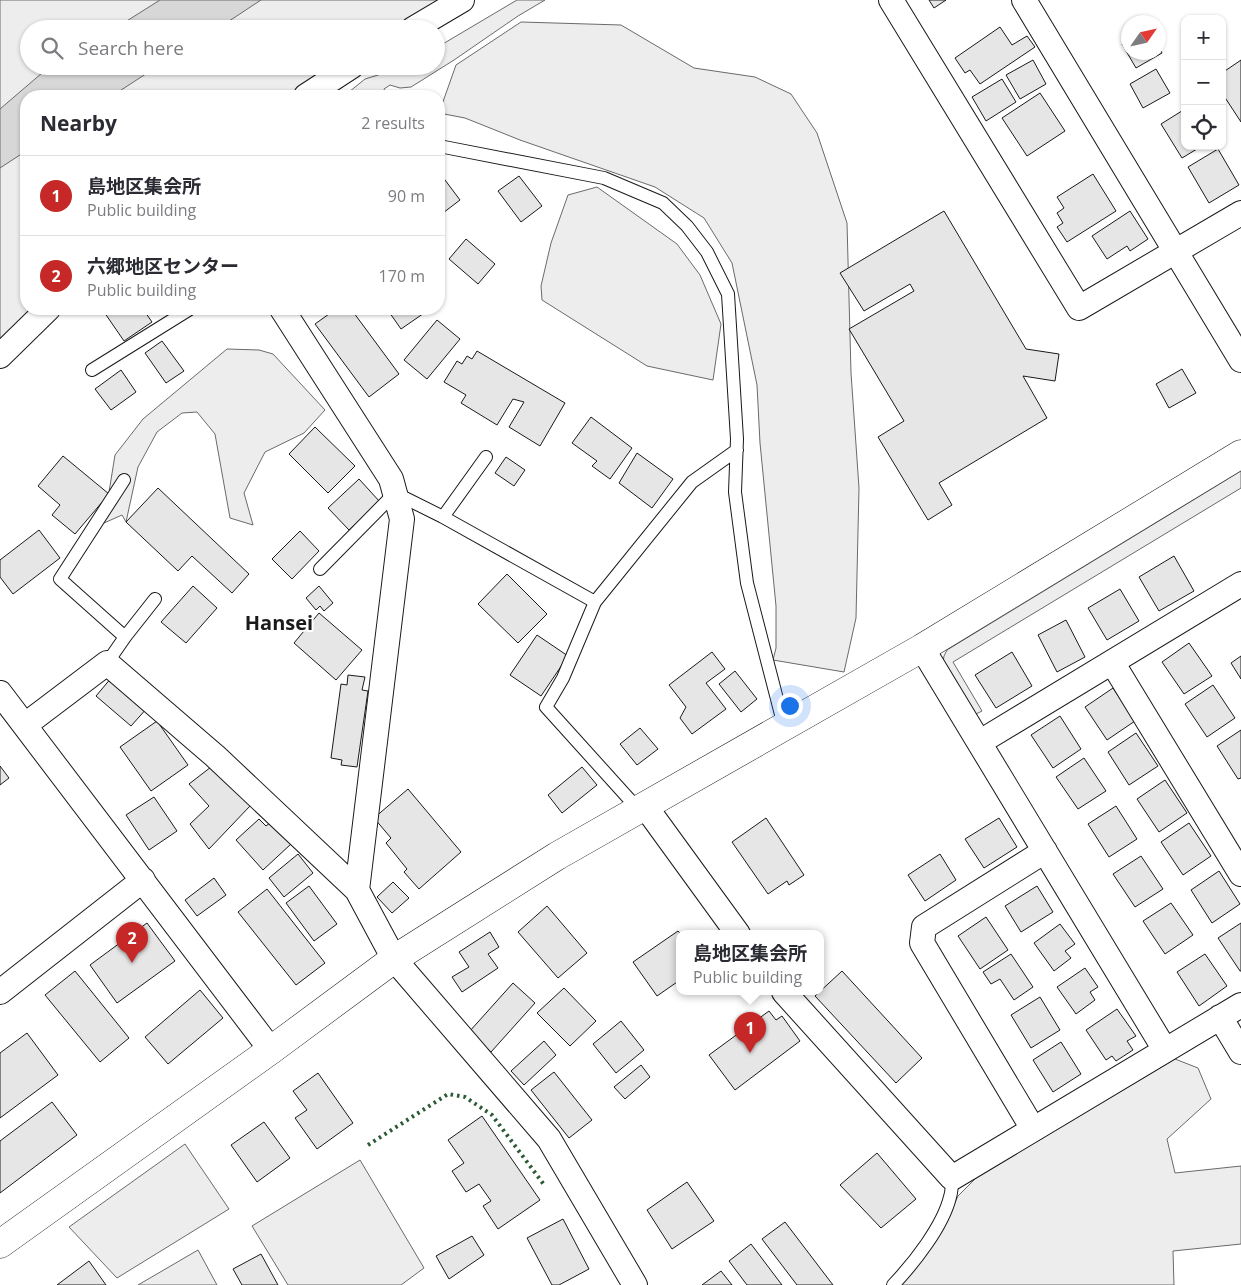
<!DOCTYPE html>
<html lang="en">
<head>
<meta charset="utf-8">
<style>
	body { margin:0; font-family:"Open Sans","Noto Sans JP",sans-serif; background:#f7f7f7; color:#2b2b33 }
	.controls { position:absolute; right:15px; top:15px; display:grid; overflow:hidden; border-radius:10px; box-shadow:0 1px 4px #0004 }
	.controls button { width:45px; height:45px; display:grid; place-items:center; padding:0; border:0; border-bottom:1px solid #e1e1e2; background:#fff; color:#2b2b33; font:25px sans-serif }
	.compass { position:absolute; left:1121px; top:15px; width:45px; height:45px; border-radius:50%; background:#fff; box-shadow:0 1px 4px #0004; rotate:56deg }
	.you { position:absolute; left:789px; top:705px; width:18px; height:18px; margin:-12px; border:4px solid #fff; border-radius:50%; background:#1a73e8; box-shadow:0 0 0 8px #1a73e833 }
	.badge { display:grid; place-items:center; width:32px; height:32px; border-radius:50%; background:#c62828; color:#fff; font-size:16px; font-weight:700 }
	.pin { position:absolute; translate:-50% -41px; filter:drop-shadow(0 1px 2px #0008) }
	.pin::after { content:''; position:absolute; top:26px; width:18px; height:15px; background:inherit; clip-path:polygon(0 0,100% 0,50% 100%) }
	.popup { position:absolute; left:676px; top:930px; width:148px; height:65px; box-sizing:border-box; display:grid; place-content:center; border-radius:10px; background:#fff; filter:drop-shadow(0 1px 4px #0005); font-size:16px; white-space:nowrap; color:#7c7c81 }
	.popup b { font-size:19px; color:#2b2b33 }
	.popup::after { content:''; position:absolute; left:50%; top:100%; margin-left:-10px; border:10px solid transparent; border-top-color:#fff }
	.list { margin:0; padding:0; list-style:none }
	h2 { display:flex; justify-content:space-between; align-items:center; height:65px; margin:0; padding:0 20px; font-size:21px }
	h2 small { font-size:16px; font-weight:400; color:#7c7c81 }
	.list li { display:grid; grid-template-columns:32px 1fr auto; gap:15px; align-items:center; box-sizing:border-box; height:80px; padding:0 20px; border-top:1px solid #e1e1e2 }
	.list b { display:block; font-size:19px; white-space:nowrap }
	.list p { margin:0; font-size:16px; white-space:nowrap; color:#7c7c81 }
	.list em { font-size:16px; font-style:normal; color:#7c7c81 }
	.icon { flex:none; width:28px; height:28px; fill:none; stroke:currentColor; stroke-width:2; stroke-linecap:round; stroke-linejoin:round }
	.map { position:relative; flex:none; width:1241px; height:1285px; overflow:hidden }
	.search { position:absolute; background:#fff; box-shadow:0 1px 4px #0004; left:20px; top:20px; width:425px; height:55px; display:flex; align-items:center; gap:12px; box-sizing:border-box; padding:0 18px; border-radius:28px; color:#7c7c81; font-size:19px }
	.panel { position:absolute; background:#fff; box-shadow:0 1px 4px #0004; left:20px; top:90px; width:425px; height:225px; border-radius:20px }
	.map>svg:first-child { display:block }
	.built { fill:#ededed; stroke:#6a6a6a }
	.water { fill:#d7d7d7; stroke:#6a6a6a }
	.building { fill:#e6e6e6; stroke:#1a1a1a }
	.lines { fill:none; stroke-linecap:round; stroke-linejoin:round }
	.service-casing { stroke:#1a1a1a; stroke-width:14 }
	.minor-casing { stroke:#1a1a1a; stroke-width:26 }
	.tertiary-casing { stroke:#1a1a1a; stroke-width:29 }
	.service { stroke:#fff; stroke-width:12 }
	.minor { stroke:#fff; stroke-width:24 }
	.tertiary { stroke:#fff; stroke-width:28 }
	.hedge { stroke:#2b5a34; stroke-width:4; stroke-dasharray:2.5 4; stroke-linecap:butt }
	.labels { text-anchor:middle; stroke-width:4; stroke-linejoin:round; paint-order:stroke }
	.quarter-label { font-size:20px; font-weight:bold; fill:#1a1a1a; stroke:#fff }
</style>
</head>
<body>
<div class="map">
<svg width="1241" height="1285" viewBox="0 0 1241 1285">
	<rect width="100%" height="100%" fill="#fff"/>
	<path class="built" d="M0,0H450L401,29H29V66H337L285,96H26V309H33L0,342Z
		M517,0H545L518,16L454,60L411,87L400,88L390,85L384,89L386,94L383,96H344L365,79L407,66H436V48Z
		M521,22L621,25L694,68L755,77L791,94L817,133L847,223L851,373L859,488L856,618L844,672L773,660L776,648V606L760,443L757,385L732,263L704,218L655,187L520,140L465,118L439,113L456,65Z
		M597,187L677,244L700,275L721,324L713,380L647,366L542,300L541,286L551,243L568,195Z
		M227,349L259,350L273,354L325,410L304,433L265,452L244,493L253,525L230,518L215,434L197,412L182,413L157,432L138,467L126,522L122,515L104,523L115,455L143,419Z
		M1241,471V488L953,662L982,711L976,714L943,662L944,656L947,650Z
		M1175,1059L1198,1068L1211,1099L1167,1139L1175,1173L1241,1166V1244L1173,1251L1174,1285H900L945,1224L958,1196L976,1178Z
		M185,1144L229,1209L117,1278L69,1227Z
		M360,1160L424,1268L401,1285H288L252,1226Z
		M198,1250L217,1285H138Z"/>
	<path class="water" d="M160,0H261L217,29H114Z
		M53,66H158L112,96H26V151L0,168V109L42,73Z"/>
	<path class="building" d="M929,0H946L934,8Z
		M1000,27L1012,45L1027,36L1035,47L980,84L970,70L965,73L955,58Z
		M1128,41V52H1158V46L1162,53L1136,68L1122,44Z
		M1033,60L1046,84L1020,99L1006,75Z
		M1241,60V122L1222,93V73Z
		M1156,69L1170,93L1143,108L1130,84Z
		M1002,79L1016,102L986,121L972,97Z
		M1040,93L1065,131L1027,156L1002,118Z
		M1185,109V146H1202L1182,158L1161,124Z
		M1218,149L1239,185L1209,203L1188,167Z
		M439,172L460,200L439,216Z
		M1093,174L1116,211L1067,242L1057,227L1063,223L1057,213L1064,208L1057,197Z
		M519,176L542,206L521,222L498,191Z
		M944,211L1026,349L1059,354L1055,381L1023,376L1047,418L939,483L952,505L928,520L878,437L904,421L849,329L914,291L910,284L864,311L840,273Z
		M1130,211L1148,239L1130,251L1127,246L1107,259L1092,236Z
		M466,239L495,264L478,284L449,259Z
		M102,309H143L152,322L124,341Z
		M336,309H351L399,374L369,397L315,324Z
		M387,309H430L401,329Z
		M437,320L460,339L427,379L404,360Z
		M162,341L184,371L166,383L145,353Z
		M477,351L565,403L540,446L509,427L524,402L513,399L497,425L461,403L466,395L444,382L457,361L462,364L467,356L472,359Z
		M1182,369L1196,393L1169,408L1156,384Z
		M121,370L136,392L111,410L95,389Z
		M591,417L632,448L610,479L592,466L597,461L572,443Z
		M315,427L355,466L328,493L289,454Z
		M637,453L673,479L652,508L619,483Z
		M63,456L109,494L75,534L52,515L60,505L38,486Z
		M506,457L525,470L514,486L495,473Z
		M359,479L380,502L349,530L328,508Z
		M158,488L249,574L232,593L192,556L178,571L126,522Z
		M39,530L60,558L13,594L0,577V560Z
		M300,531L319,551L292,579L272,559Z
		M1174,556L1194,591L1159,611L1139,577Z
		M507,574L547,614L518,643L478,604Z
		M193,586L217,608L186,643L161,622Z
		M319,586L333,603L324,611L320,606L316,610L306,598Z
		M1120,589L1139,621L1107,640L1088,608Z
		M319,613L362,650L336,680L294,643Z
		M1066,620L1085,657L1057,672L1038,635Z
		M537,635L568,656L541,696L510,675Z
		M1189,643L1212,676L1184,694L1162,662Z
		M712,652L725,669L706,683L726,709L692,734L680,718L686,707L669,685Z
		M1012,652L1032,686L996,708L975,675Z
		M1241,656V679L1231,663Z
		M735,671L757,699L741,712L719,684Z
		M348,675L365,677L362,690L368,691L357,767L341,765L342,760L331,758L341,684L347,685Z
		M112,677L148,707L131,726L96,696Z
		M1213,685L1235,718L1207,737L1185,704Z
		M1113,688L1135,721L1107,740L1085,707Z
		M1060,716L1081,749L1053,768L1031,735Z
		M157,721L188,765L151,791L120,747Z
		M640,728L658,749L637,765L620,744Z
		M1241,730V778L1238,779L1217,746Z
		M1136,733L1158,766L1129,785L1108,752Z
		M1084,758L1106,791L1078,809L1056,777Z
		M0,766L9,778L0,785Z
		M211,767L250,806L209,849L190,824L209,806L189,784Z
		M582,767L597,785L562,813L548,795Z
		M1165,780L1187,813L1159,832L1137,799Z
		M408,789L461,852L419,889L404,872L407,869L386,843L391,838L374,818Z
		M154,797L177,831L149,850L126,815Z
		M1116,806L1137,839L1109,857L1088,824Z
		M766,818L804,875L789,885L787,881L768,894L732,842Z
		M999,818L1017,847L984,868L965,839Z
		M259,819L266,826L271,822L291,844L263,870L236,840Z
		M1189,823L1211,856L1183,875L1161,842Z
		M298,854L313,873L284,897L269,878Z
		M940,854L956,880L925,901L908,875Z
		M1141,856L1163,889L1135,907L1113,874Z
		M1219,871L1240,904L1212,923L1191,890Z
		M214,878L226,895L197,916L185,900Z
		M393,882L409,898L392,913L377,897Z
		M309,886L337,924L314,941L286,903Z
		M1037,886L1053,912L1021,932L1005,906Z
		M267,889L325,963L296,985L238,912Z
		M1171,903L1193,935L1165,954L1143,921Z
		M547,906L587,953L558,978L518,932Z
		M986,917L1008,950L980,969L958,936Z
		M147,923L175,961L117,1003L90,965Z
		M1241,923V971H1240L1218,938Z
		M1060,924L1075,944L1065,951L1071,958L1054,971L1034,943Z
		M678,931L681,934L680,980L657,996L633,962Z
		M490,932L499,947L488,954L498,968L462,992L452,977L469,967L459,952Z
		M1011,954L1033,987L1014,1000L1000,979L991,984L983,972Z
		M1205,954L1227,986L1199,1006L1177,972Z
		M1085,968L1098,987L1090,992L1095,1000L1076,1014L1057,987Z
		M75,971L129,1038L100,1062L45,995Z
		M842,971L922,1058L896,1083L815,996Z
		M513,983L535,1003L491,1052L469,1032Z
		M564,988L596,1021L570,1046L537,1013Z
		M200,990L223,1018L168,1064L145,1037Z
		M1040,997L1060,1030L1031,1048L1011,1015Z
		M1117,1009L1136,1036L1127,1041L1133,1050L1116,1061L1112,1056L1106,1060L1086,1030Z
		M769,1011L776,1020L782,1016L800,1041L735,1090L709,1055Z
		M621,1021L644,1050L616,1073L593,1044Z
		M27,1033L58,1075L0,1118V1053Z
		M544,1041L556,1055L524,1085L511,1071Z
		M1061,1042L1081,1074L1053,1092L1033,1060Z
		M641,1065L650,1077L625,1099L614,1087Z
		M554,1072L592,1120L569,1138L531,1090Z
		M318,1073L353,1123L317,1149L295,1118L307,1110L293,1091Z
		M52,1102L77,1135L0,1193V1141Z
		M482,1116L540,1200L498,1229L483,1206L491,1201L479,1184L466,1192L452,1171L464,1163L448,1140Z
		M264,1122L290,1158L257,1182L231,1145Z
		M877,1153L916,1199L881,1228L840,1185Z
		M687,1182L714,1221L672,1249L647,1210Z
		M563,1219L589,1269L559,1285H552L527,1238Z
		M785,1222L833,1285H797L762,1239Z
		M472,1236L484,1255L449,1279L436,1256Z
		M751,1244L782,1285H747L729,1261Z
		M261,1254L278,1285H242L233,1269Z
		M89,1261L106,1285H57Z
		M721,1271L732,1285H702Z"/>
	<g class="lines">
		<g class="service-casing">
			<path id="service" d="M439,146L604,178L663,203L687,226L707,252L728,294L737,439L735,492L747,583L784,726
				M92,370L190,309
				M486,457L443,517L595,602L563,678L546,707L639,810
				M320,569L395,493L443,517
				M595,602L692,482L737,450
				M125,637L155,599
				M107,663L125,637L60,579L124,480
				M893,1285C914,1263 943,1226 950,1197C952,1191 952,1184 952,1178"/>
		</g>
		<g class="minor-casing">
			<path id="minor" d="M891,0L1079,308L1241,213
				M1024,0L1241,360
				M413,29L462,0
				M306,96L352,66
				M282,309L391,479L402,519L357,890
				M0,356L48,309
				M922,648L1165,1050
				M1112,662L1241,874
				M0,693L271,1050
				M25,725L107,663L215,756L357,890L394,959L549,1139L635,1285
				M980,742L1241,584
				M645,806L738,934
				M0,992L143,880
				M784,992L952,1178L1241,1005
				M1220,1017L1241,1052
				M1033,1129L922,943L924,927L1045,851"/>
		</g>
		<g class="tertiary-casing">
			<path id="tertiary" d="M0,1244L271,1050L394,959L557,856L922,648L1241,454"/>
		</g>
		<use href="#service" class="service"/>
		<use href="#minor" class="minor"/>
		<use href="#tertiary" class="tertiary"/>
		<path class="hedge" d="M368,1145L448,1094L465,1097L492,1115L545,1186"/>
	</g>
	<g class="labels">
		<g class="quarter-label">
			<text x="279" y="630">Hansei</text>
		</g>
	</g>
</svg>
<div class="controls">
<button>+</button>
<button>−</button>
<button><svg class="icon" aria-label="locate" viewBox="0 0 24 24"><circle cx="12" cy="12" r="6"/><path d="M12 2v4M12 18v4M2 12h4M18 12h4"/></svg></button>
</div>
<svg class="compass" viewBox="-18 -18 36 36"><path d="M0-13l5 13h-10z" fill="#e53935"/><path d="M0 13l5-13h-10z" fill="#7c7c81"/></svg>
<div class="you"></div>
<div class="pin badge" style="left:750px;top:1053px">1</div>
<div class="popup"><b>島地区集会所</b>Public building</div>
<div class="pin badge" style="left:132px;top:963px">2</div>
<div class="search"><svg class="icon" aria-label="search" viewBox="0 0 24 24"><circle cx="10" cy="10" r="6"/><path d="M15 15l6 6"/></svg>Search here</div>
<section class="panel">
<h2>Nearby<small>2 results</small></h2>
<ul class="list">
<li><span class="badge">1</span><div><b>島地区集会所</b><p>Public building</p></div><em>90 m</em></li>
<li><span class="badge">2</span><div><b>六郷地区センター</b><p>Public building</p></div><em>170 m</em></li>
</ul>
</section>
</div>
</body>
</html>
